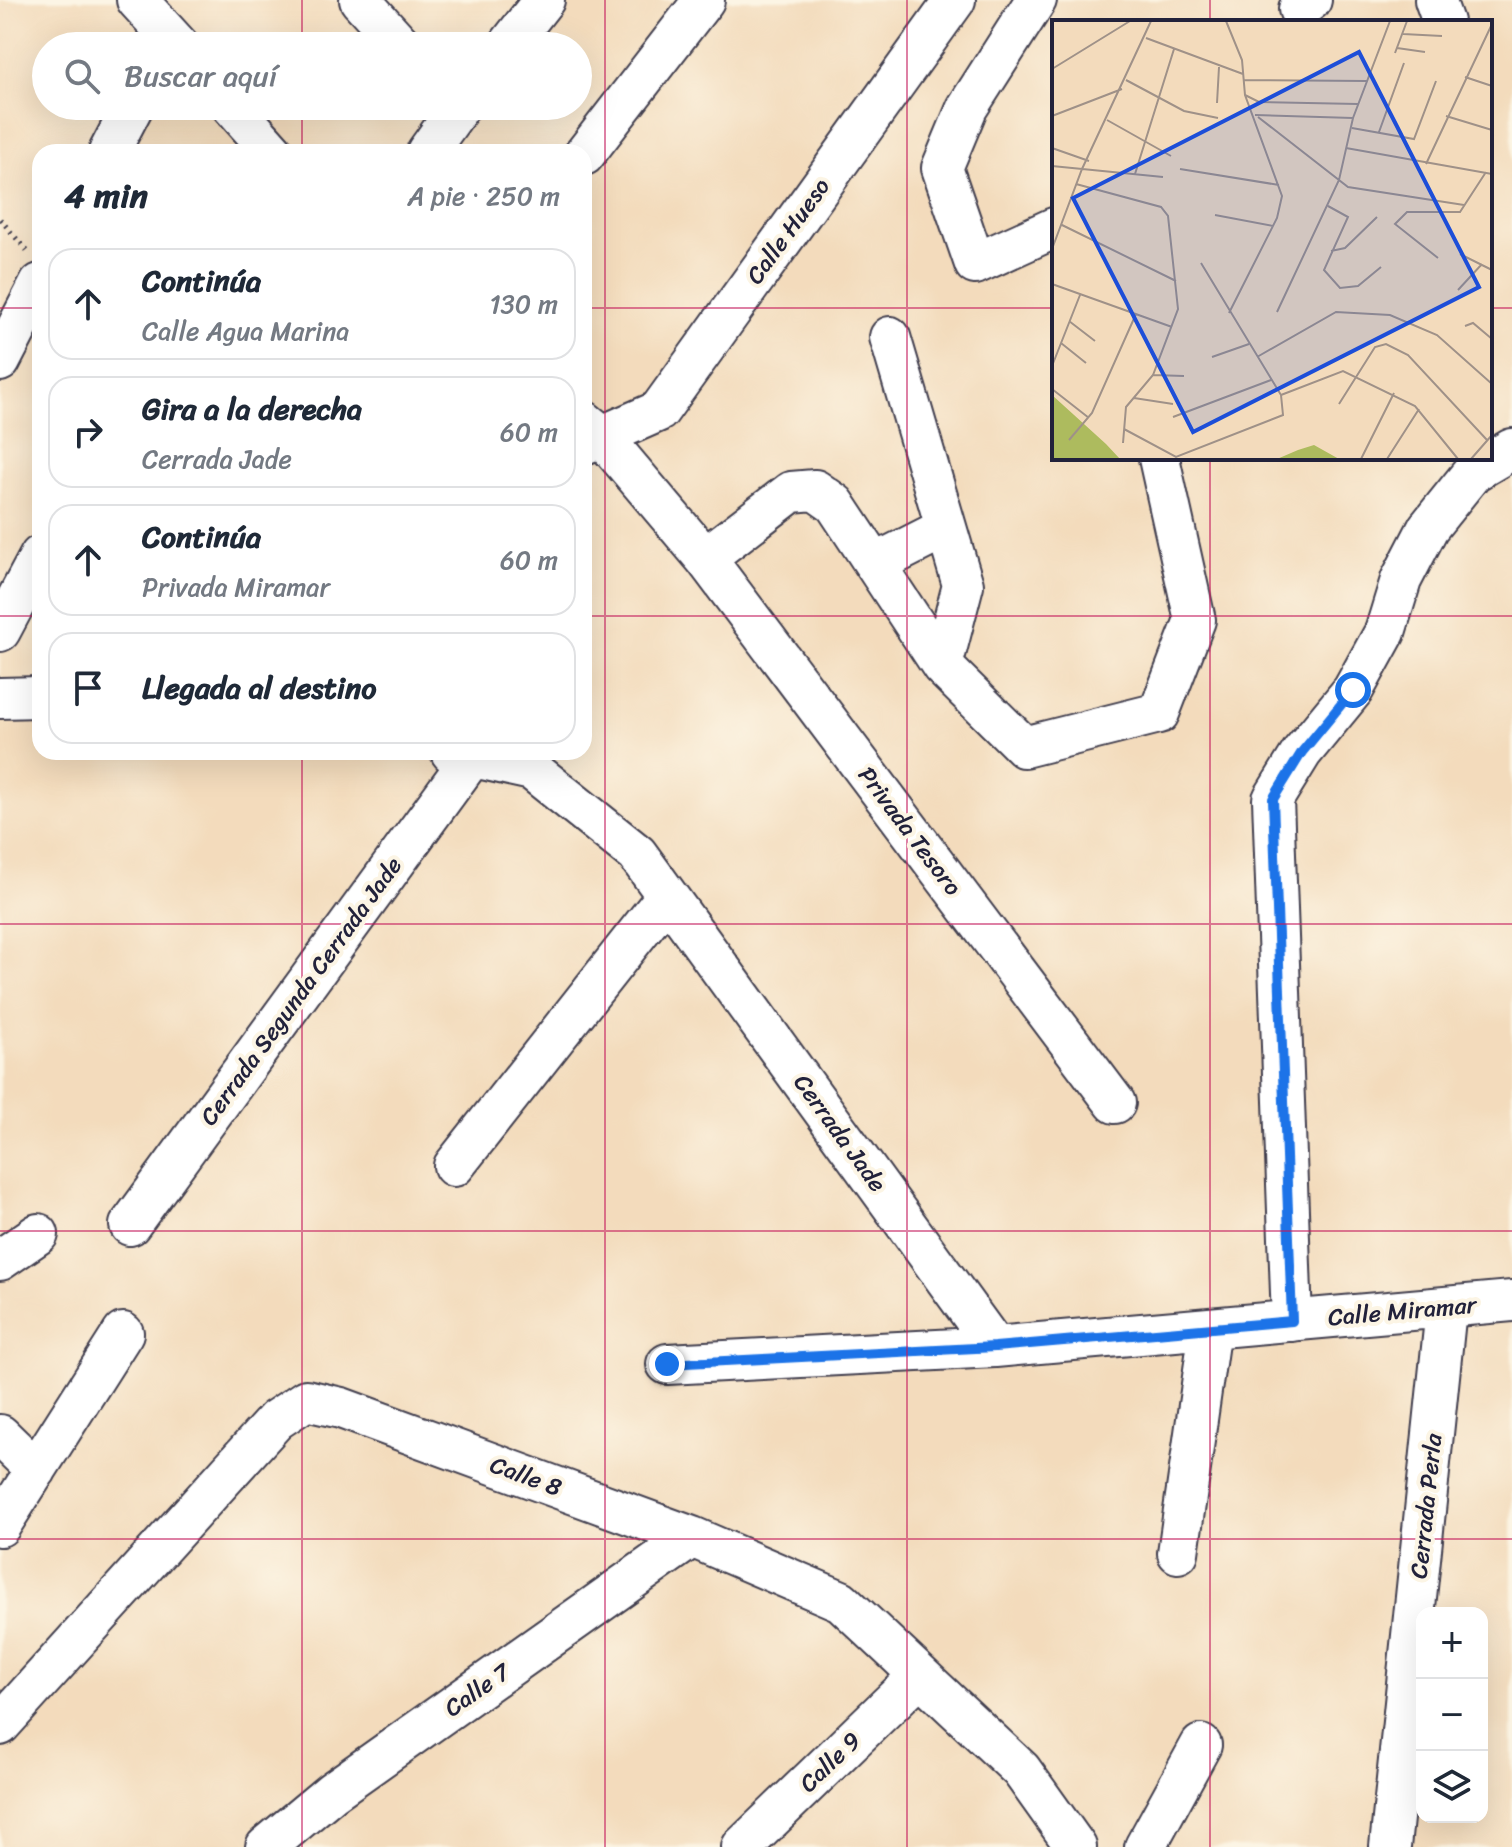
<!DOCTYPE html>
<html lang="es">
<head>
<meta charset="utf-8">
<style>
	body { margin:0; font-family:Sriracha,sans-serif; background:#f6f6f7; color:#1f2937 }
	.controls { position:absolute; right:24px; bottom:24px; display:grid; overflow:hidden; border-radius:16px; box-shadow:0 8px 32px #0002 }
	.controls button { width:72px; height:72px; display:grid; place-items:center; padding:0; border:0; border-bottom:2px solid #e0e1e3; background:#fff; color:#1f2937; font:40px sans-serif }
	.stop { position:absolute; width:24px; height:24px; margin:-18px; border:6px solid #1a73e8; border-radius:50%; background:#fff }
	.stop.end { background:#1a73e8; border-color:#fff; box-shadow:0 2px 8px #0008 }
	.list { margin:0; padding:0; list-style:none }
	h2 { display:flex; justify-content:space-between; align-items:center; height:104px; margin:0; padding:0 32px; font-size:34px }
	h2 small { font-size:26px; font-weight:400; color:#747a83 }
	.list li { display:grid; grid-template-columns:52px 1fr auto; gap:24px; align-items:center; box-sizing:border-box; height:112px; margin:0 16px 16px; padding:0 16px; border:2px solid #e0e1e3; border-radius:24px }
	.list b { display:block; font-size:30px; white-space:nowrap }
	.list p { margin:0; font-size:26px; white-space:nowrap; color:#747a83 }
	.list em { font-size:26px; font-style:normal; color:#747a83 }
	.icon { flex:none; width:44px; height:44px; fill:none; stroke:currentColor; stroke-width:2; stroke-linecap:round; stroke-linejoin:round }
	.map { position:relative; flex:none; width:1512px; height:1847px; overflow:hidden }
	.search { position:absolute; background:#fff; box-shadow:0 8px 32px #0002; left:32px; top:32px; width:560px; height:88px; display:flex; align-items:center; gap:20px; box-sizing:border-box; padding:0 28px; border-radius:44px; color:#747a83; font-size:30px }
	.panel { position:absolute; background:#fff; box-shadow:0 8px 32px #0002; left:32px; top:144px; width:560px; height:616px; border-radius:24px }
	.map>svg:first-child { display:block }
	.lines { fill:none; stroke-linecap:round; stroke-linejoin:round }
	.street-casing { stroke:#413e4e; stroke-width:44 }
	.path { stroke:#413e4e; stroke-width:5; stroke-dasharray:2 6; stroke-linecap:butt }
	.street { stroke:#fff; stroke-width:40 }
	.route { stroke:#1a73e8; stroke-width:10 }
	.grid { fill:none; stroke:#c2185b; stroke-width:2; stroke-opacity:0.55 }
	.labels { text-anchor:middle; stroke-width:8; stroke-linejoin:round; paint-order:stroke }
	.street-label { font-size:24px; fill:#22223b; stroke:#fcf5e5 }
	.inset-road { fill:none; stroke:#9f9188; stroke-width:2 }
	.view { fill:#1d4ed8; fill-opacity:0.15; stroke:#1d4ed8; stroke-width:4 }
	.inset-edge { fill:none; stroke:#22223b; stroke-width:4 }
</style>
</head>
<body>
<div class="map">
<svg width="1512" height="1847" viewBox="0 0 1512 1847">
	<rect width="100%" height="100%" fill="#fcf5e5"/>
	<filter id="ink" filterUnits="userSpaceOnUse"><feTurbulence type="fractalNoise" baseFrequency=".0125" numOctaves="2"/><feDisplacementMap in="SourceGraphic" scale="16" xChannelSelector="R" yChannelSelector="G"/><feConvolveMatrix kernelMatrix="1 2 1 2 8 2 1 2 1" color-interpolation-filters="sRGB"/></filter>
	<filter id="wash" filterUnits="userSpaceOnUse"><feTurbulence type="fractalNoise" baseFrequency=".006" numOctaves="4" result="noise"/><feDisplacementMap in="SourceGraphic" scale="32" xChannelSelector="R" yChannelSelector="G"/><feGaussianBlur stdDeviation="1.8" result="paint"/><feColorMatrix in="noise" values="0 0 0 0 0 0 0 0 0 0 0 0 0 0 0 0 0 1.4 0 .05"/><feComposite in="paint" operator="in"/></filter>
	<g filter="url(#wash)">
		<rect width="100%" height="100%" fill="#f3dbbc"/>
	</g>
	<g filter="url(#ink)">
		<g class="lines">
			<g class="street-casing">
				<path id="street" d="M137,0L179,46
					M360,0L402,46
					M1036,0L967,108L942,168L975,264L1054,228
					M1435,0L1443,22
					M1299,9L1311,0
					M508,46L544,0
					M232,106L273,152
					M109,152L133,106
					M427,152L460,106
					M584,155L704,0
					M890,337L963,585L942,666
					M0,361L40,284
					M584,421L600,434L705,558L1115,1103
					M584,444L659,411L955,0
					M705,558L791,492L815,490L835,504L942,666L1024,747L1159,713L1195,620L1159,458
					M875,564L946,528
					M0,631L40,556
					M0,698L40,697
					M451,752L532,770L637,854L995,1347
					M454,1166L667,896
					M130,1225L472,757
					M0,1260L38,1234
					M1292,1321L1273,799L1302,752L1353,690L1385,632L1401,580L1428,528L1473,472L1512,449
					M667,1364L995,1347L1512,1301
					M0,1435L36,1470
					M0,1526L123,1333
					M1178,1553L1210,1328
					M0,1725L276,1420L306,1400L341,1408L692,1537L841,1601L1021,1770L1076,1847
					M266,1847L332,1792L692,1537
					M742,1847L919,1676
					M1145,1847L1201,1745
					M1390,1847L1446,1309"/>
			</g>
			<path class="path" d="M0,219L29,253"/>
			<use href="#street" class="street"/>
		</g>
	</g>
	<g class="lines" filter="url(#ink)">
		<path class="route" d="M667,1364L995,1347L1292,1321L1273,799L1302,752L1353,690"/>
	</g>
	<path class="grid" d="M302,0V46M605,0V1847M907,0V1847M1210,0V22M302,106V152M0,308H40M584,308H1054M1490,308H1512M1210,458V1847M0,616H40M584,616H1512M302,752V1847M0,924H1512M0,1231H1512M0,1539H1512"/>
	<g class="labels">
		<g class="street-label">
			<text transform="translate(788 231) rotate(-54)" y="8">Calle Hueso</text>
			<text transform="translate(910 831) rotate(53)" y="8">Privada Tesoro</text>
			<text transform="translate(301 991) rotate(-54)" y="8">Cerrada Segunda Cerrada Jade</text>
			<text transform="translate(840 1133) rotate(54)" y="8">Cerrada Jade</text>
			<text transform="translate(1402 1311) rotate(-5)" y="8">Calle Miramar</text>
			<text transform="translate(526 1476) rotate(20)" y="8">Calle 8</text>
			<text transform="translate(1426 1506) rotate(-84)" y="8">Cerrada Perla</text>
			<text transform="translate(477 1690) rotate(-35)" y="8">Calle 7</text>
			<text transform="translate(830 1762) rotate(-44)" y="8">Calle 9</text>
		</g>
	</g>
	<g transform="translate(1052 20)">
		<rect width="440" height="440" fill="#f3dbbc"/>
		<path d="M0,375L54,424L68,439H0ZM262,425L287,439H225L246,430Z" fill="#adbb5e"/>
		<path class="inset-road" d="M174,1L190,40L193,75L230,176L225,198L177,293M351,14L390,16M94,18L191,54M345,28L373,32M343,33L355,1M0,49L78,1M413,57L440,66M74,60L132,91L166,98M192,60L315,61M193,75L207,82L306,84M165,83L167,47M203,95L301,98M0,96L70,69M394,96L440,110M206,97L296,167L412,185M55,100L119,136M300,108L362,119L384,61M327,112L352,43M0,128L37,141M294,128L440,154M374,144L440,4M0,146L111,157M128,149L227,165M83,154L122,29M24,164L109,187L116,196L126,289L101,355L74,387L71,423M276,186L296,197L272,250L288,268L306,266L329,247M163,195L221,206M10,205L124,261M0,229L30,149L99,1M279,231L293,228L325,197M408,234L440,250M386,238L343,204L355,192H408L434,152M0,264L120,307M406,270L430,244M225,292L287,160L301,98L338,1M17,301L43,321M413,306L421,303L440,319M9,323L34,343M160,337L197,324M205,337L284,292L338,295L385,315L440,364M0,346L28,275M101,355L132,356M0,369L37,398M229,375L291,351L363,386L406,439M82,378L121,384M287,384L323,327L334,324L356,335L435,420M121,397L219,360M72,409L124,437L231,395L229,375L149,243M17,420L40,393L84,294M309,439L342,373M335,439L367,389M419,439L440,415"/>
		<path class="view" d="M307,32L427,267L141,412L21,178Z"/>
		<rect width="440" height="440" class="inset-edge"/>
	</g>
</svg>
<div class="controls">
<button>+</button>
<button>−</button>
<button><svg class="icon" aria-label="layers" viewBox="0 0 24 24"><path d="M12 4l9 5-9 5-9-5zM3 14l9 5 9-5"/></svg></button>
</div>
<div class="stop" style="left:1353px;top:690px"></div>
<div class="stop end" style="left:667px;top:1364px"></div>
<div class="search"><svg class="icon" aria-label="search" viewBox="0 0 24 24"><circle cx="10" cy="10" r="6"/><path d="M15 15l6 6"/></svg>Buscar aquí</div>
<section class="panel">
<h2>4 min<small>A pie · 250 m</small></h2>
<ul class="list">
<li><svg class="icon" aria-label="ahead" viewBox="0 0 24 24"><path d="M12 20V5M6 11l6-6 6 6"/></svg><div><b>Continúa</b><p>Calle Agua Marina</p></div><em>130 m</em></li>
<li><svg class="icon" aria-label="right" viewBox="0 0 24 24"><path d="M7 20v-9h11M14 6l5 5-5 5"/></svg><div><b>Gira a la derecha</b><p>Cerrada Jade</p></div><em>60 m</em></li>
<li><svg class="icon" aria-label="ahead" viewBox="0 0 24 24"><path d="M12 20V5M6 11l6-6 6 6"/></svg><div><b>Continúa</b><p>Privada Miramar</p></div><em>60 m</em></li>
<li><svg class="icon" aria-label="arrive" viewBox="0 0 24 24"><path d="M6 21V4h12l-3 4 3 4H6"/></svg><div><b>Llegada al destino</b></div></li>
</ul>
</section>
</div>
</body>
</html>
